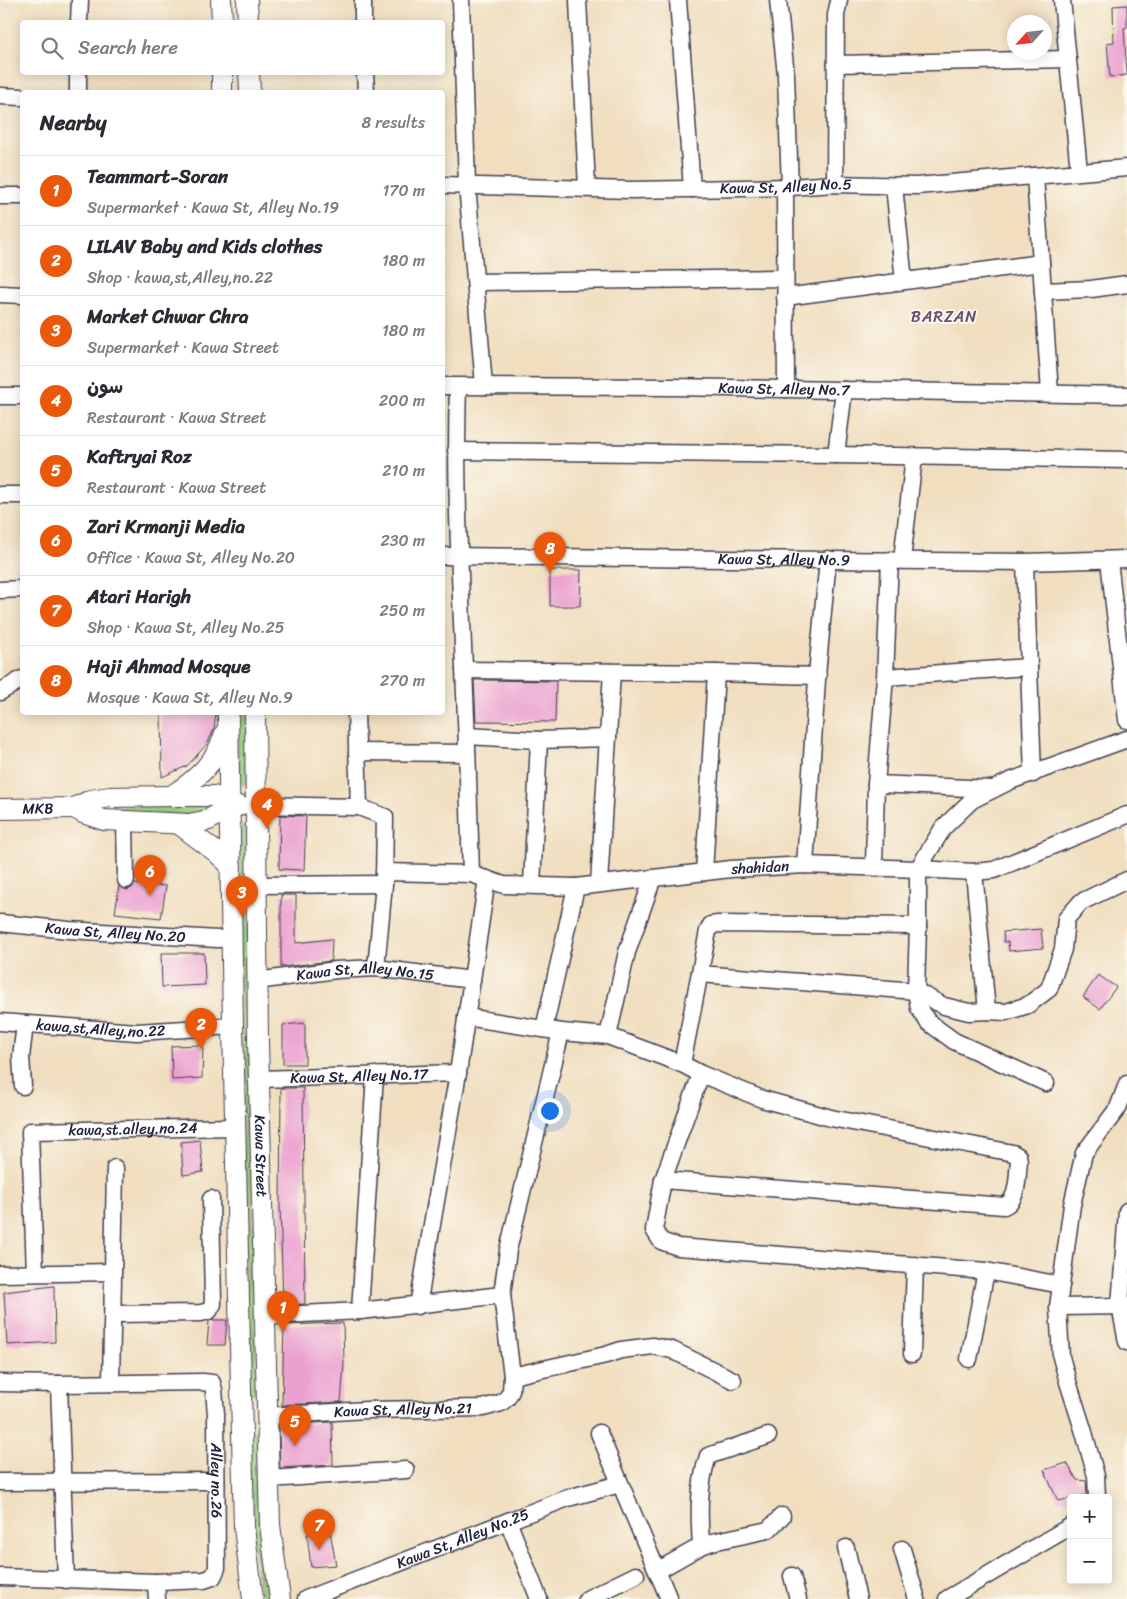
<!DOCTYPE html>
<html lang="en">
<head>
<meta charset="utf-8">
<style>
	body { margin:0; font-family:Sriracha,"Playpen Sans Arabic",sans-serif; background:#f7f7f7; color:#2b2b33 }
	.controls { position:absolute; right:15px; bottom:15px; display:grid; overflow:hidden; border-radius:5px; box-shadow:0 2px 12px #0003 }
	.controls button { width:45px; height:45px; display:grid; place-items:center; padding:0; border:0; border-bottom:1px solid #e1e1e2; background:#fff; color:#2b2b33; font:25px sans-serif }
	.compass { position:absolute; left:1007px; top:15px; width:45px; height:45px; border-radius:50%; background:#fff; box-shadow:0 2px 12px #0003; rotate:243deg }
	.you { position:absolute; left:549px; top:1110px; width:18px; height:18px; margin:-12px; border:4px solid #fff; border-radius:50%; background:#1a73e8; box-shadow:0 0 0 8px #1a73e833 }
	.badge { display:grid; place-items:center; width:32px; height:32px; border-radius:50%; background:#ea580c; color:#fff; font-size:16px; font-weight:700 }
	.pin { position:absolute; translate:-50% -41px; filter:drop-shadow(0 1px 2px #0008) }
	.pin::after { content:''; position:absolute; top:26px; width:18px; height:15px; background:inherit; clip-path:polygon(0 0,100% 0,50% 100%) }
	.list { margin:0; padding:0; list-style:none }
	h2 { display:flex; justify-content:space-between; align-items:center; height:65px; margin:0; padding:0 20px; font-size:21px }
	h2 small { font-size:16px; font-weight:400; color:#7c7c81 }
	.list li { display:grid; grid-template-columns:32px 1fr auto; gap:15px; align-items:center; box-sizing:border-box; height:70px; padding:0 20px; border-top:1px solid #e1e1e2 }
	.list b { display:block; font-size:19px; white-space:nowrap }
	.list p { margin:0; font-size:16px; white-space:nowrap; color:#7c7c81 }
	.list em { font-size:16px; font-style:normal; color:#7c7c81 }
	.icon { flex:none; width:28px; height:28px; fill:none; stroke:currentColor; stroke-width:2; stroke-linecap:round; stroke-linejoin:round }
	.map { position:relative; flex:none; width:1127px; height:1599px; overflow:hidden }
	.search { position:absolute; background:#fff; box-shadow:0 2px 12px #0003; left:20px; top:20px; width:425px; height:55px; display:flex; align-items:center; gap:12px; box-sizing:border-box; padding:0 18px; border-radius:5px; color:#7c7c81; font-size:19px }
	.panel { position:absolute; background:#fff; box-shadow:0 2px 12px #0003; left:20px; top:90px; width:425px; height:625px; border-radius:5px }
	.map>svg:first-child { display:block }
	.green { fill:#98cc7d; stroke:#5d775c }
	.building { fill:#eba1d0 }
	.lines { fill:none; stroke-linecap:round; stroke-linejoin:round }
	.minor-casing { stroke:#413e4f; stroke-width:19 }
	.major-casing { stroke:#413e4f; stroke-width:22 }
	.minor { stroke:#fff; stroke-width:16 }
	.major { stroke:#fff; stroke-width:20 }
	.labels { text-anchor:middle; stroke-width:4; stroke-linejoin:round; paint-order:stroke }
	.street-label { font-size:15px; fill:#22223b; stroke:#fbf7ec }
	.neighbourhood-label { font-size:16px; letter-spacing:1px; fill:#684e6f; stroke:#fbf7ec }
</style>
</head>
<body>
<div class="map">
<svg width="1127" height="1599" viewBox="0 0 1127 1599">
	<rect width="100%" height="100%" fill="#fbf7ec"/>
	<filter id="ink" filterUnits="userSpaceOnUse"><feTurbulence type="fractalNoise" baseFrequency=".02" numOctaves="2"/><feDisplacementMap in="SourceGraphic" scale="10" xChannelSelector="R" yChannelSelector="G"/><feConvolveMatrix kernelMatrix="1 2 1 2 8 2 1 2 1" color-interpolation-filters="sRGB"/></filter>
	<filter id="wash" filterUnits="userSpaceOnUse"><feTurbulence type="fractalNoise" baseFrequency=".0096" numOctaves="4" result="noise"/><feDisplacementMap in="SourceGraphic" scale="20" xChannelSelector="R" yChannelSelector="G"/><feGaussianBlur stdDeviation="1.12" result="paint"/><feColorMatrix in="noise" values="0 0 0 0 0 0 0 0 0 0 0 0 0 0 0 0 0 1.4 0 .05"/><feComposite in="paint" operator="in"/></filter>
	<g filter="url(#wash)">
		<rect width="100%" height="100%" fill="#f0debf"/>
		<path class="green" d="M238,713H247V783L243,785L238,780Z
			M207,801L212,809L202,816L102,811L106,807Z
			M240,827H245L249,989L256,1392L248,1394L241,988Z
			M249,1431H258L259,1520L269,1599H261L254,1548Z"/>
		<g id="blocks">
			<path class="building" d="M1127,5V27L1124,28L1127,75L1110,77L1107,43L1114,42L1113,6Z
				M550,570H581L580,606H550Z
				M474,680L556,681L555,722L476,721Z
				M161,712H216L214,729L208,743L187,766L162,777Z
				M280,815L306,816L304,870L279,869Z
				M135,884L166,886L161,918L115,913L119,886L127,890L132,888Z
				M281,895H296V943L332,939L331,961L281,967Z
				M1041,929L1043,948L1009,951L1008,942H1004L1003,932Z
				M161,953H204L205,985L162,987Z
				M1098,975L1116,987L1100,1009L1083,997Z
				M305,1023V1064H283V1025Z
				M203,1045L202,1078L172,1080L171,1046Z
				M281,1088H303L305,1304L284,1305L283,1303L280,1205Z
				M200,1140L203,1172L183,1175L181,1142Z
				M54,1286L55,1342L7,1345L4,1292Z
				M213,1320H227L225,1345H207L209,1321Z
				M343,1323L344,1364L341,1402L282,1405L284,1325Z
				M332,1422L333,1465L280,1468L279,1425Z
				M1067,1463L1077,1480L1086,1481L1087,1495L1058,1501L1044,1470Z
				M330,1531L336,1565L311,1567L307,1534Z"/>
		</g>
	</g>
	<g filter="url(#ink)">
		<use href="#blocks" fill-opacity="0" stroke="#413e4f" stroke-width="1"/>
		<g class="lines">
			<g class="minor-casing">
				<g id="minor">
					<path d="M363,0V22"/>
					<path d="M461,0L467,184L484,386"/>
					<path d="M578,0L587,188"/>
					<path d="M678,0L692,189"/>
					<path d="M778,0L786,75L790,187"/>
					<path d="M1062,0L1079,171"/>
					<path d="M79,22L80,0"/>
					<path d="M836,64L1068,59"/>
					<path d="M365,72L366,92"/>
					<path d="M78,92V72"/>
					<path d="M0,96L22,97"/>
					<path d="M1035,176L1050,393"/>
					<path d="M835,184L836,15L839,0"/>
					<path id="s1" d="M442,185L631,190L790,187L835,184L916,186L1127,168"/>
					<path d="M894,186L904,281"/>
					<path d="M785,188L786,389"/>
					<path d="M0,196H22"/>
					<path d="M476,282L785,278"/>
					<path d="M1043,291L1091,289L1127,284"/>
					<path d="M0,294L22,295"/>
					<path d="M785,297L1041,263"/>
					<path id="s2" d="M442,386L673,387L1127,395"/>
					<path d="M458,387C455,481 460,575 464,669C467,737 469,806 471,874"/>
					<path d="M0,396H22"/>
					<path d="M456,451L836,455L1127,460"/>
					<path d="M836,455L844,390"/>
					<path d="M0,495H22"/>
					<path id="s3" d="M442,556L1025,562L1127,559"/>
					<path d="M890,560L885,677L1029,667"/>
					<path d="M902,560L914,457"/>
					<path d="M1109,560L1127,720"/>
					<path d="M1025,562L1033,774"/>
					<path d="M0,590L22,589"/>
					<path d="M464,670L716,673"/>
					<path d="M885,677L876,784L992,789"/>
					<path d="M0,692L22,679"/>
					<path d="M356,712L359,807"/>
					<path d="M467,736L539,740L608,738"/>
					<path d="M357,752L467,753"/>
					<path d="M255,805L359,807L385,817L384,884L376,968"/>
					<path d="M125,821L126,880"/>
					<path d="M805,865L818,664L828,559"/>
					<path d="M874,867L876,784"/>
					<path id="s4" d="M384,872L471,874L504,885L576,887L731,869L805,865L918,869L974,872L994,870L1127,815"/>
					<path d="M704,872L716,673L818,676"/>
					<path d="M974,872L987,1011"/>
					<path d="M599,884L612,672"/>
					<path d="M256,885L384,884"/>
					<path d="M532,885L539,740"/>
					<path id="s5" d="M0,923L69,930L217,939L232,938"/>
					<path d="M700,974L916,991L944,1006L969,1012L987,1011L1006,1012L1028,1005L1049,989L1063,949L1066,919L1081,902L1127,880"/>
					<path id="s6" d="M257,981L336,970L376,968L472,980"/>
					<path d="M466,1017L562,1032L608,1036L682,1064L701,1074L762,1099L831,1118L1013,1153L1018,1156L1019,1161C1017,1176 1019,1200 1004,1206L663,1180"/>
					<path id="s7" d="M0,1022L137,1032L233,1026"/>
					<path d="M544,1029L576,887"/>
					<path d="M608,1036L627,952L653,878"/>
					<path d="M682,1064L708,931L711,925L718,924L918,926"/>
					<path d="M701,1074L663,1180L654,1230L661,1241L678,1247L986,1271L1061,1285"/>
					<path id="s8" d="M260,1079L458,1073"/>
					<path d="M1046,1083L954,1041L928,1022L919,1008L916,991L918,926V869L943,828L972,800L1010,781L1127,739"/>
					<path d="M23,1086L21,1057L25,1024"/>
					<path d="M1127,1211L1120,1306L1127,1342"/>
					<path id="s9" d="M35,1273L30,1131L235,1127"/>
					<path d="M0,1274L113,1272"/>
					<path d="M418,1306L458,1073L487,879"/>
					<path d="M1058,1307L1127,1306"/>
					<path d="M360,1311L375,1075"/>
					<path d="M113,1314L201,1313L209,1311L213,1304L211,1199"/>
					<path d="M265,1316L360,1311L502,1295"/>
					<path d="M912,1354L915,1265"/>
					<path d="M969,1359L986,1271"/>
					<path d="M512,1376L606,1355L621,1350L653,1346L672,1350L733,1380"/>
					<path id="s10" d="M0,1383L59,1384L203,1382L212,1383L214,1390L216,1414L217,1568L213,1577L204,1580L156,1582L0,1577"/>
					<path d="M111,1383L115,1168"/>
					<path d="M59,1384L66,1580"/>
					<path id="s11" d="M267,1416L367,1410L483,1408L501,1403L507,1398L511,1391L512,1376L502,1295L508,1250L561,1032"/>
					<path d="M599,1433L669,1599"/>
					<path d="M269,1479L406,1470"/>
					<path d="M0,1482L216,1481"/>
					<path d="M1097,1498L1096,1476L1083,1429L1068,1382L1061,1357L1058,1307L1072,1205L1084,1153L1118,1108L1127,1084"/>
					<path d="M508,1521L539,1599"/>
					<path d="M701,1546C699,1514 698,1487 708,1456L768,1436"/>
					<path d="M846,1548L858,1599"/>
					<path d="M902,1549L917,1599"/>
					<path d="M657,1571L701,1546L712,1542L768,1530L782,1516"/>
					<path d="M792,1576L798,1599"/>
					<path d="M156,1582L157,1599"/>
					<path id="s12" d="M306,1599L568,1498L620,1484"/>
					<path d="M587,1599L636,1575"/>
					<path d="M947,1599L1071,1526"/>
				</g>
			</g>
			<g class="major-casing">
				<g id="major">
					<path d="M221,0L222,22"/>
					<path d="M247,0L248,22"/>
					<path d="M222,72V92"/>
					<path d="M249,72L250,92"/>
					<path d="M228,712L233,1026L244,1527L253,1599"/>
					<path id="s13" d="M255,712L258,1041L270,1525L280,1599"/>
					<path d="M171,796C195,781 217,762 225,733"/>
					<path d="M74,808L83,813L104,820L189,824L209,820L229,806H239"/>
					<path id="s14" d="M0,809L74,808L91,800L110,797L171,796H213L222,798L229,806"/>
					<path d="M179,824L216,852L231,866"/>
				</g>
			</g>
			<use href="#minor" class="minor"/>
			<use href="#major" class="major"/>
		</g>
	</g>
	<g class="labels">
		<g class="street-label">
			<text dy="5" stroke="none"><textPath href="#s1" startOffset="344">Kawa St, Alley No.5</textPath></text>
			<text dy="5" stroke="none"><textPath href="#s2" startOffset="342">Kawa St, Alley No.7</textPath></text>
			<text dy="5" stroke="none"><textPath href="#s3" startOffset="342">Kawa St, Alley No.9</textPath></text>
			<text dy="5" stroke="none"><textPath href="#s14" startOffset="38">MKB</textPath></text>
			<text dy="5" stroke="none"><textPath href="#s4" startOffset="379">shahidan</textPath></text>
			<text dy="5" stroke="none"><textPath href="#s5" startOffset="116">Kawa St, Alley No.20</textPath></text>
			<text dy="5" stroke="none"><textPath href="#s6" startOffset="109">Kawa St, Alley No.15</textPath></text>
			<text dy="5" stroke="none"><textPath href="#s7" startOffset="101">kawa,st,Alley,no.22</textPath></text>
			<text dy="5" stroke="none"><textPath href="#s8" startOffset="99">Kawa St, Alley No.17</textPath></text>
			<text dy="5" stroke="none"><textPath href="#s9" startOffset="245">kawa,st.alley.no.24</textPath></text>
			<text dy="5" stroke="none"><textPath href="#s13" startOffset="444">Kawa Street</textPath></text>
			<text dy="5" stroke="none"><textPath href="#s11" startOffset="136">Kawa St, Alley No.21</textPath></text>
			<text dy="5" stroke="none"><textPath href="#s10" startOffset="310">Alley no.26</textPath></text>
			<text dy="5" stroke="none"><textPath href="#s12" startOffset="168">Kawa St, Alley No.25</textPath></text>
		</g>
		<g class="neighbourhood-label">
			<text x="944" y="322">BARZAN</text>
		</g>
	</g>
</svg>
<div class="controls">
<button>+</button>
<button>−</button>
</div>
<svg class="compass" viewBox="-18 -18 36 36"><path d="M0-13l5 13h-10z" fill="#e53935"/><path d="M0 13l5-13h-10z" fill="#7c7c81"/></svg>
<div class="you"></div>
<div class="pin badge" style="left:283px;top:1332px">1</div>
<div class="pin badge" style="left:201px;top:1049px">2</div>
<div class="pin badge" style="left:242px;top:917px">3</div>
<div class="pin badge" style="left:267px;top:829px">4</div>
<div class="pin badge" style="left:295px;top:1446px">5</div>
<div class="pin badge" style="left:150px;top:896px">6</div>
<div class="pin badge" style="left:319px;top:1550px">7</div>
<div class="pin badge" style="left:550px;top:573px">8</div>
<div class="search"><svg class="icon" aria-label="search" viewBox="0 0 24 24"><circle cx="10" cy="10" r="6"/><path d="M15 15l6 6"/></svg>Search here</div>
<section class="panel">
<h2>Nearby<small>8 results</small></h2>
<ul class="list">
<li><span class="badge">1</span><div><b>Teammart-Soran</b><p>Supermarket · Kawa St, Alley No.19</p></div><em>170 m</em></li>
<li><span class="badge">2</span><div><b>LILAV Baby and Kids clothes</b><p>Shop · kawa,st,Alley,no.22</p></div><em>180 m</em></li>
<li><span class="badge">3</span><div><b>Market Chwar Chra</b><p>Supermarket · Kawa Street</p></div><em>180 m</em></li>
<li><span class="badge">4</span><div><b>سون</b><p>Restaurant · Kawa Street</p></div><em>200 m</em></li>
<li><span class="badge">5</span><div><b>Kaftryai Roz</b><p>Restaurant · Kawa Street</p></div><em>210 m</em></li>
<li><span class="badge">6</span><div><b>Zari Krmanji Media</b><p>Office · Kawa St, Alley No.20</p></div><em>230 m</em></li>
<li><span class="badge">7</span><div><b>Atari Harigh</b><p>Shop · Kawa St, Alley No.25</p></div><em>250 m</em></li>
<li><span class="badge">8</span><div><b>Haji Ahmad Mosque</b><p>Mosque · Kawa St, Alley No.9</p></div><em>270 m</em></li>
</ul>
</section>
</div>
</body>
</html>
